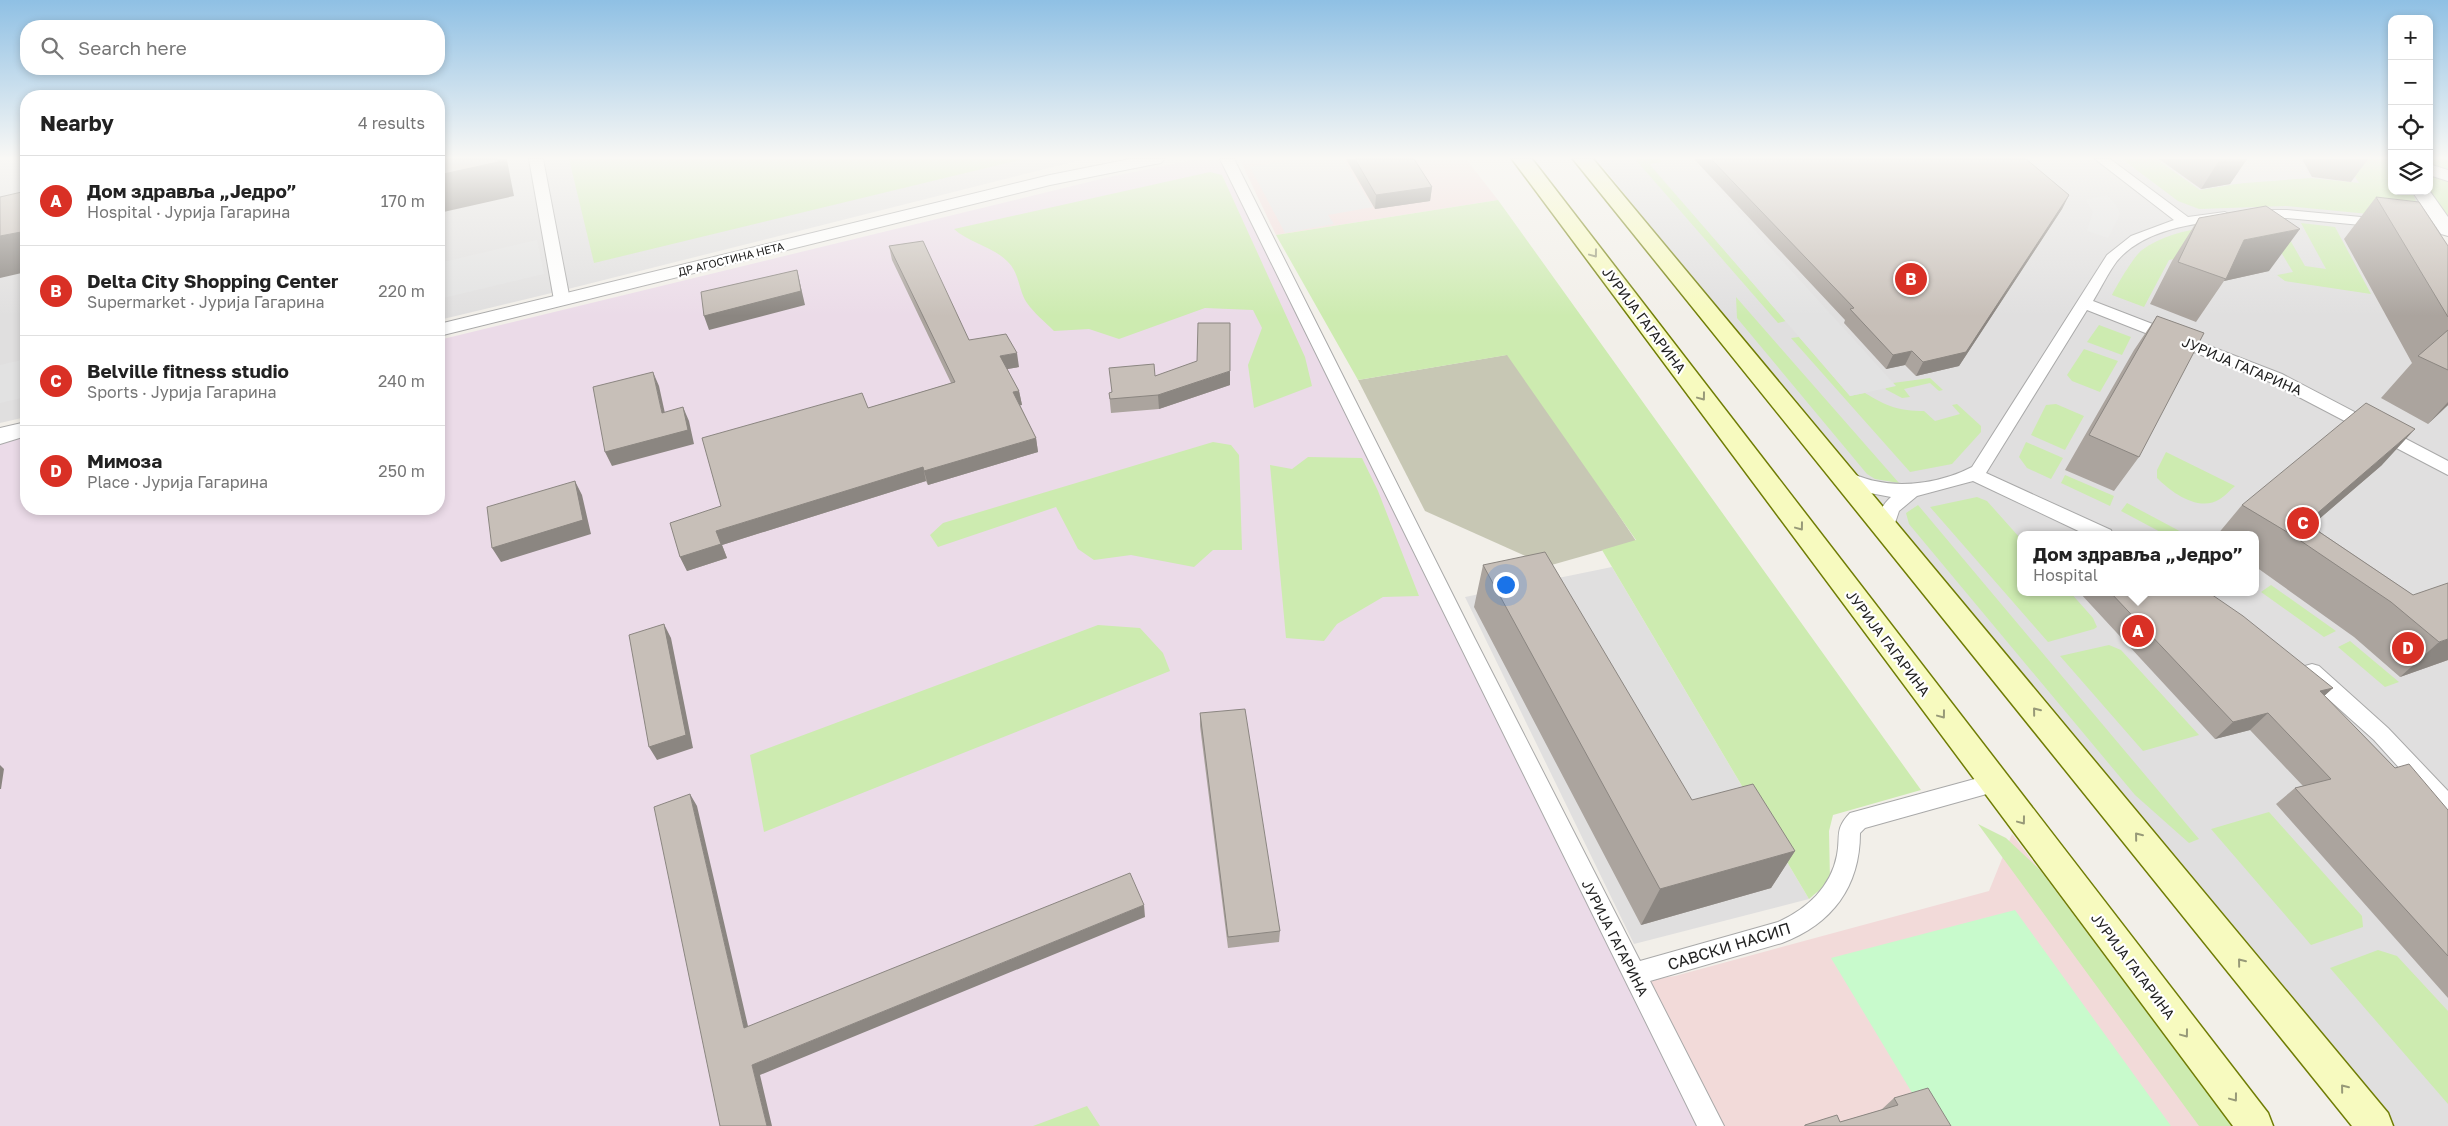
<!DOCTYPE html>
<html lang="en">
<head>
<meta charset="utf-8">
<style>
	body { margin:0; font-family:"Golos Text",sans-serif; background:#f2f2f2; color:#222 }
	.controls { position:absolute; right:15px; top:15px; display:grid; overflow:hidden; border-radius:10px; box-shadow:0 2px 8px #0003 }
	.controls button { width:45px; height:45px; display:grid; place-items:center; padding:0; border:0; border-bottom:1px solid #e0e0e0; background:#fff; color:#222; font:25px sans-serif }
	.you { position:absolute; left:1505px; top:584px; width:18px; height:18px; margin:-12px; border:4px solid #fff; border-radius:50%; background:#1a73e8; box-shadow:0 0 0 8px #1a73e833 }
	.badge { display:grid; place-items:center; width:32px; height:32px; border-radius:50%; background:#d93025; color:#fff; font-size:16px; font-weight:700 }
	.pin { position:absolute; translate:-50% -50%; border:2px solid #fff; box-shadow:0 1px 5px #0006 }
	.popup { position:absolute; left:2017px; top:531px; width:242px; height:65px; box-sizing:border-box; display:grid; place-content:center; border-radius:10px; background:#fff; filter:drop-shadow(0 1px 4px #0005); font-size:16px; white-space:nowrap; color:#767676 }
	.popup b { font-size:19px; color:#222 }
	.popup::after { content:''; position:absolute; left:50%; top:100%; margin-left:-10px; border:10px solid transparent; border-top-color:#fff }
	.list { margin:0; padding:0; list-style:none }
	h2 { display:flex; justify-content:space-between; align-items:center; height:65px; margin:0; padding:0 20px; font-size:21px }
	h2 small { font-size:16px; font-weight:400; color:#767676 }
	.list li { display:grid; grid-template-columns:32px 1fr auto; gap:15px; align-items:center; box-sizing:border-box; height:90px; padding:0 20px; border-top:1px solid #e0e0e0 }
	.list b { display:block; font-size:19px; white-space:nowrap }
	.list p { margin:0; font-size:16px; white-space:nowrap; color:#767676 }
	.list em { font-size:16px; font-style:normal; color:#767676 }
	.icon { flex:none; width:28px; height:28px; fill:none; stroke:currentColor; stroke-width:2; stroke-linecap:round; stroke-linejoin:round }
	.map { position:relative; flex:none; width:2448px; height:1126px; overflow:hidden }
	.search { position:absolute; background:#fff; box-shadow:0 2px 8px #0003; left:20px; top:20px; width:425px; height:55px; display:flex; align-items:center; gap:12px; box-sizing:border-box; padding:0 18px; border-radius:20px; color:#767676; font-size:19px }
	.panel { position:absolute; background:#fff; box-shadow:0 2px 8px #0003; left:20px; top:90px; width:425px; height:425px; border-radius:20px }
	.map>svg:first-child { display:block }
	.residential { fill:#e0dfdf; fill-rule:evenodd }
	.commercial { fill:#f2dad9 }
	.industrial { fill:#ebdbe8 }
	.construction { fill:#c7c7b4 }
	.grass { fill:#cdebb0 }
	.park { fill:#c8facc }
	.parking { fill:#e2e2e2 }
	.lines { fill:none; stroke-linecap:round; stroke-linejoin:round }
	.minor-casing { stroke:#a9a9a9; stroke-width:2 }
	.tertiary-casing { stroke:#a9a9a9; stroke-width:2 }
	.secondary-casing { stroke:#707d05; stroke-width:3 }
	.minor { fill:#fff; fill-rule:evenodd }
	.tertiary { fill:#fff; fill-rule:evenodd }
	.secondary { fill:#f7fabf; fill-rule:evenodd }
	.wall { fill:#aba49e }
	.shaded-wall { fill:#8b8681 }
	.building { fill:#c7bfb8; stroke:#8b8681 }
	.oneway { stroke:#979978 }
	.labels { text-anchor:middle; stroke-width:4.5; stroke-linejoin:round; paint-order:stroke }
	.far-street-label { font-size:11px; fill:#222; stroke:#fff }
	.street-label { font-size:14px; fill:#222; stroke:#fff }
	.near-street-label { font-size:16px; fill:#222; stroke:#fff }
</style>
</head>
<body>
<div class="map">
<svg width="2448" height="1126" viewBox="0 0 2448 1126">
	<rect width="100%" height="100%" fill="#f2efe9"/>
	<path class="residential" d="M0,159H26V417L0,423Z
		M439,159H1085L568,289L439,320Z
		M1597,159H2391L2392,191H2412L2448,245V1126H2388L1886,527ZM2020,535H2256V592H2020Z
		M1612,567L1809,899L1634,944L1465,597Z"/>
	<path class="commercial" d="M1246,159H1466L1498,200L1276,235L1240,160Z
		M2012,834L2234,1126H1399L1578,990L1675,976L1989,891Z"/>
	<path class="industrial" d="M1197,159H1225L1711,1126H0V444L26,437V509H439V340L1105,178Z"/>
	<path class="construction" d="M1512,354L1636,541L1548,566L1425,511L1358,380Z"/>
	<path class="grass" d="M569,159H1023L594,263Z
		M1635,159H1659L1662,162L1650,165L1786,321L1778,323Z
		M2122,159H2156L2200,190L2260,180L2310,178L2359,183L2344,159H2391L2392,191H2412L2417,204L2379,215L2286,206L2199,209L2178,201Z
		M2429,159H2448V230L2429,191Z
		M1210,172L1222,175L1305,357L1312,386L1254,408L1248,365L1262,328L1253,310L1205,308L1119,339L1089,329L1054,331C1045,322 1034,313 1027,303C1018,290 1020,273 1007,261C992,246 969,243 954,229Z
		M1498,200L1921,790L1833,815L1829,831L1830,881L1809,899L1602,550L1636,540L1507,355L1358,380L1276,235Z
		M2279,221L2305,266L2326,269L2301,223L2335,227L2371,294L2285,281L2277,275L2293,272L2273,239L2169,260L2144,307L2112,295C2117,285 2134,256 2142,250C2179,223 2235,226 2279,221Z
		M1736,297L1899,483L1875,479L1867,474L1737,318Z
		M2099,325L2131,337L2122,355L2087,342Z
		M1799,337L1850,396L1865,393C1886,406 1899,411 1924,411L1935,421L1960,414L1952,405L1957,404L1981,426V432L1952,464L1910,472L1791,338Z
		M2084,349L2118,361L2100,392L2072,381L2067,375Z
		M1930,378L1943,390L1939,391L1930,383L1904,389L1910,397L1902,398L1885,389L1893,383Z
		M2056,404L2084,416L2065,450L2031,435L2046,405Z
		M1213,442L1231,445L1239,455L1242,550H1213L1194,567L1131,555L1094,560L1078,549L1056,507L938,547L930,535L943,523Z
		M2026,442L2063,458L2051,479L2027,468L2019,457Z
		M2166,452L2235,486C2230,490 2225,496 2220,499C2199,513 2171,492 2157,478V470Z
		M1308,457L1362,458L1378,491L1419,596L1383,597L1337,624L1324,641L1286,638L1270,465L1292,469Z
		M2065,475L2114,496L2110,506L2061,483Z
		M1977,497L1987,501L2020,538V592H2070L2093,618L2097,627L2094,629L2048,642L1930,507Z
		M2127,503L2187,535H2166L2121,511Z
		M1918,505L2199,839L2189,843L2135,795L1909,524L1906,513Z
		M2271,585L2336,631L2324,637L2261,592Z
		M1098,625L1140,628L1163,653L1170,671L764,832L750,755Z
		M2350,641L2399,682L2385,687L2338,647Z
		M2109,645L2121,650L2199,735L2143,751L2060,656Z
		M2269,812L2362,916L2363,927L2311,945L2211,829Z
		M1978,824L2006,838L2040,870L2232,1126H2199Z
		M2378,950L2397,956L2448,1011V1104L2330,968Z
		M1087,1106L1100,1126H1033Z"/>
	<path class="park" d="M2015,910L2171,1126H1932L1831,958Z"/>
	<path class="parking" d="M1298,159H1343L1373,207L1328,215L1334,224L1285,233L1250,167Z
		M1679,159H1690L1896,386L1850,396L1650,164Z
		M2198,159H2299L2310,178L2233,184Z
		M2107,195L2116,205L2120,214L2108,238L2087,231L2093,212L2086,200Z
		M537,240L544,274L439,299V263Z
		M26,359V397L0,403V365Z"/>
	<g class="lines">
		<g class="minor-casing">
			<path id="minor" d="M529,159H543L570,300L562,305L554,300Z
				M1220,159H1234L1475,639L1640,961L1778,922C1807,909 1831,887 1837,855C1841,835 1834,830 1850,813L1993,774L2001,776L2004,783L2001,790L1865,828L1860,833C1860,887 1832,924 1782,943L1650,981L1724,1126H1697Z
				M2095,159H2110L2188,217L2225,212L2232,216L2225,220C2189,224 2142,231 2117,261C2108,273 2101,288 2093,301L2282,374L2448,461V475L2270,382L2087,310L1986,473L2111,530L2113,535H2087L1973,481L1917,496L1899,511L1892,532L1886,534L1880,532C1873,520 1882,505 1891,497L1870,493L1838,482L1835,478L1838,474C1850,470 1862,479 1875,481C1905,488 1944,482 1972,467L2107,255L2131,236L2174,220Z
				M2252,210H2287L2382,219L2389,223L2382,227L2287,218L2247,217L2245,214L2247,211Z
				M2312,664L2319,666L2388,728L2448,791V816L2440,813L2374,740L2305,678L2302,672L2305,666Z"/>
		</g>
		<g class="tertiary-casing">
			<path id="tertiary" d="M1130,159H1164L1161,163L1155,164L1050,185L439,336V324L1050,175Z
				M2429,164L2448,170V181L2429,175Z
				M2429,190L2448,217V236L2441,234L2412,191Z
				M26,422V436L0,444V428Z"/>
		</g>
		<g class="secondary-casing">
			<path id="secondary" d="M1512,159H1532L2268,1113L2273,1126H2233Z
				M1573,159H1593L2388,1113L2393,1126H2352Z"/>
		</g>
		<use href="#minor" class="minor"/>
		<use href="#tertiary" class="tertiary"/>
		<use href="#secondary" class="secondary"/>
	</g>
	<path class="wall" d="M1346,159H1414L1432,187L1430,201L1375,209Z
		M1694,159H2026L2069,195L2062,209L1959,366L1916,376L1905,365L1886,369L1844,323L1845,320Z
		M2159,159H2247L2230,184L2201,189Z
		M2302,159H2368L2351,182L2312,177Z
		M2376,197L2448,246V405L2428,424L2381,398L2412,363L2344,239Z
		M2199,218L2269,271L2224,281L2196,322L2150,304L2172,261Z
		M889,246L969,340L1019,367L1007,369L1019,391L1022,405H1020L1036,438L1038,452L928,485L926,481L722,545L727,558L687,571L680,557L721,506L868,408L951,383L892,260Z
		M2157,316L2139,457L2114,491L2065,470L2134,350Z
		M1155,376L1230,385L1159,409L1111,413L1109,393Z
		M2382,465L2311,526L2413,595L2448,660L2400,677L2354,637L2256,567V535H2217L2242,505Z
		M1483,565L1692,800L1795,851L1771,888L1641,925L1474,607Z
		M2079,592H2208L2333,688L2324,696L2395,768L2448,810V998L2276,804L2295,788L2303,786L2250,730L2215,739Z
		M1200,713L1280,931L1279,942L1228,948L1200,726Z
		M1894,1098L1951,1126H1804L1805,1125L1840,1122L1881,1110Z"/>
	<path class="shaded-wall" d="M498,159H507V160L514,196L439,213V175Z
		M2220,159H2247L2230,184L2201,189Z
		M1432,187L1430,201L1375,209L1376,195Z
		M2069,195L2062,209L1959,366L1916,376L1923,362Z
		M26,208V272L0,278V236Z
		M2300,229L2269,271L2224,281L2244,240Z
		M797,270L805,305L709,330L704,316Z
		M1912,351L1905,365L1886,369L1893,355Z
		M1017,353L1019,367L1002,370L1000,356Z
		M1230,371V385L1159,409L1158,395Z
		M653,372L659,386L668,427L662,413Z
		M1019,391L1022,405L1016,406L1013,392Z
		M2448,402V405L2428,424Z
		M683,407L689,421L694,444L612,466L605,452Z
		M2415,429L2382,465L2297,538L2306,523Z
		M1036,438L1038,452L928,485L924,471Z
		M923,467L926,481L722,545L727,558L687,571L680,557L716,531Z
		M575,481L582,495L591,534L501,562L492,548Z
		M664,624L671,638L693,748L657,760L649,747Z
		M2448,639V660L2400,677L2439,642Z
		M2333,688L2314,705L2320,691Z
		M2268,713L2250,730L2215,739L2233,722Z
		M0,765L4,769L1,789H0Z
		M690,794L697,806L751,1039L744,1028Z
		M1795,851L1771,888L1641,925L1660,889Z
		M1144,905L1145,917L760,1075L772,1126H767L752,1065Z"/>
	<path class="building" d="M439,159H498V162L439,175Z
		M1355,159H1414L1432,187L1376,195Z
		M1711,159H2026L2069,195L1966,352L1923,362L1912,351L1893,355L1850,309L1854,308Z
		M26,191V208L21,232L0,236V197Z
		M2376,197L2419,202L2448,246V317Z
		M2266,206L2300,229L2244,240L2226,279L2178,262L2199,218Z
		M923,241L969,340L1006,334L1017,353L1000,356L1019,391L1013,392L1036,438L924,471L923,467L716,531L721,544L680,557L670,523L721,506L702,438L862,393L868,408L955,382L889,246Z
		M797,270L801,291L704,316L701,292Z
		M2157,316L2204,333L2139,457L2089,435Z
		M1198,323H1230V371L1158,395L1110,399L1109,393L1112,392L1109,368L1154,364L1155,376L1197,361Z
		M2448,330V370L2418,356Z
		M653,372L662,413L683,407L688,430L605,452L593,387Z
		M2366,403L2415,429L2306,523L2413,595L2448,583V639L2439,642L2391,602L2292,535L2242,505Z
		M575,481L583,520L492,548L487,507Z
		M2105,533L2108,535H2097Z
		M1545,552L1692,800L1753,784L1795,851L1660,889L1483,565Z
		M2110,592H2208L2243,616L2333,688L2320,691L2395,768L2409,764L2448,810V956L2295,788L2331,779L2268,713L2233,722Z
		M664,624L686,735L649,747L629,635Z
		M1245,709L1280,931L1228,937L1200,713Z
		M690,794L744,1028L1130,873L1144,905L752,1065L767,1126H720L654,807Z
		M1928,1088L1951,1126H1805V1125L1837,1115L1840,1122L1864,1115L1898,1105L1894,1098Z"/>
	<defs><path id="oneway-chevron" d="M-2-3.5L2.5 0L-2 3.5" fill="none" stroke-width="1.6" stroke-linecap="round" stroke-linejoin="round" transform="scale(1.25)"/></defs>
	<g class="oneway">
		<use href="#oneway-chevron" transform="translate(1594 254) rotate(53)"/>
		<use href="#oneway-chevron" transform="translate(1702 397) rotate(53)"/>
		<use href="#oneway-chevron" transform="translate(1800 527) rotate(53)"/>
		<use href="#oneway-chevron" transform="translate(2036 711) rotate(-129)"/>
		<use href="#oneway-chevron" transform="translate(1942 715) rotate(53)"/>
		<use href="#oneway-chevron" transform="translate(2022 821) rotate(53)"/>
		<use href="#oneway-chevron" transform="translate(2138 836) rotate(-129)"/>
		<use href="#oneway-chevron" transform="translate(2241 962) rotate(-129)"/>
		<use href="#oneway-chevron" transform="translate(2185 1034) rotate(53)"/>
		<use href="#oneway-chevron" transform="translate(2344 1088) rotate(-129)"/>
		<use href="#oneway-chevron" transform="translate(2234 1098) rotate(53)"/>
	</g>
	<linearGradient id="sky" x2="0" y2="1"><stop stop-color="#8fc0e4"/><stop offset="0.5" stop-color="#f9f8f5"/><stop offset="1" stop-color="#f9f8f5" stop-opacity="0"/></linearGradient>
	<rect width="2448" height="316" fill="url(#sky)"/>
	<g class="labels">
		<g class="far-street-label">
			<text transform="translate(731 259) rotate(-14)" y="4">ДР АГОСТИНА НЕТА</text>
		</g>
		<g class="street-label">
			<text transform="translate(1644 320) rotate(53)" y="5">ЈУРИЈА ГАГАРИНА</text>
			<text transform="translate(2242 366) rotate(23)" y="5">ЈУРИЈА ГАГАРИНА</text>
			<text transform="translate(1888 643) rotate(53)" y="5">ЈУРИЈА ГАГАРИНА</text>
			<text transform="translate(1615 938) rotate(63)" y="5">ЈУРИЈА ГАГАРИНА</text>
			<text transform="translate(2133 966) rotate(53)" y="5">ЈУРИЈА ГАГАРИНА</text>
		</g>
		<g class="near-street-label">
			<text transform="translate(1729 946) rotate(-17)" y="6">САВСКИ НАСИП</text>
		</g>
	</g>
</svg>
<div class="controls">
<button>+</button>
<button>−</button>
<button><svg class="icon" aria-label="locate" viewBox="0 0 24 24"><circle cx="12" cy="12" r="6"/><path d="M12 2v4M12 18v4M2 12h4M18 12h4"/></svg></button>
<button><svg class="icon" aria-label="layers" viewBox="0 0 24 24"><path d="M12 4l9 5-9 5-9-5zM3 14l9 5 9-5"/></svg></button>
</div>
<div class="you"></div>
<div class="pin badge" style="left:2138px;top:631px">A</div>
<div class="popup"><b>Дом здравља „Једро”</b>Hospital</div>
<div class="pin badge" style="left:1911px;top:279px">B</div>
<div class="pin badge" style="left:2303px;top:523px">C</div>
<div class="pin badge" style="left:2408px;top:648px">D</div>
<div class="search"><svg class="icon" aria-label="search" viewBox="0 0 24 24"><circle cx="10" cy="10" r="6"/><path d="M15 15l6 6"/></svg>Search here</div>
<section class="panel">
<h2>Nearby<small>4 results</small></h2>
<ul class="list">
<li><span class="badge">A</span><div><b>Дом здравља „Једро”</b><p>Hospital · Јурија Гагарина</p></div><em>170 m</em></li>
<li><span class="badge">B</span><div><b>Delta City Shopping Center</b><p>Supermarket · Јурија Гагарина</p></div><em>220 m</em></li>
<li><span class="badge">C</span><div><b>Belville fitness studio</b><p>Sports · Јурија Гагарина</p></div><em>240 m</em></li>
<li><span class="badge">D</span><div><b>Мимоза</b><p>Place · Јурија Гагарина</p></div><em>250 m</em></li>
</ul>
</section>
</div>
</body>
</html>
